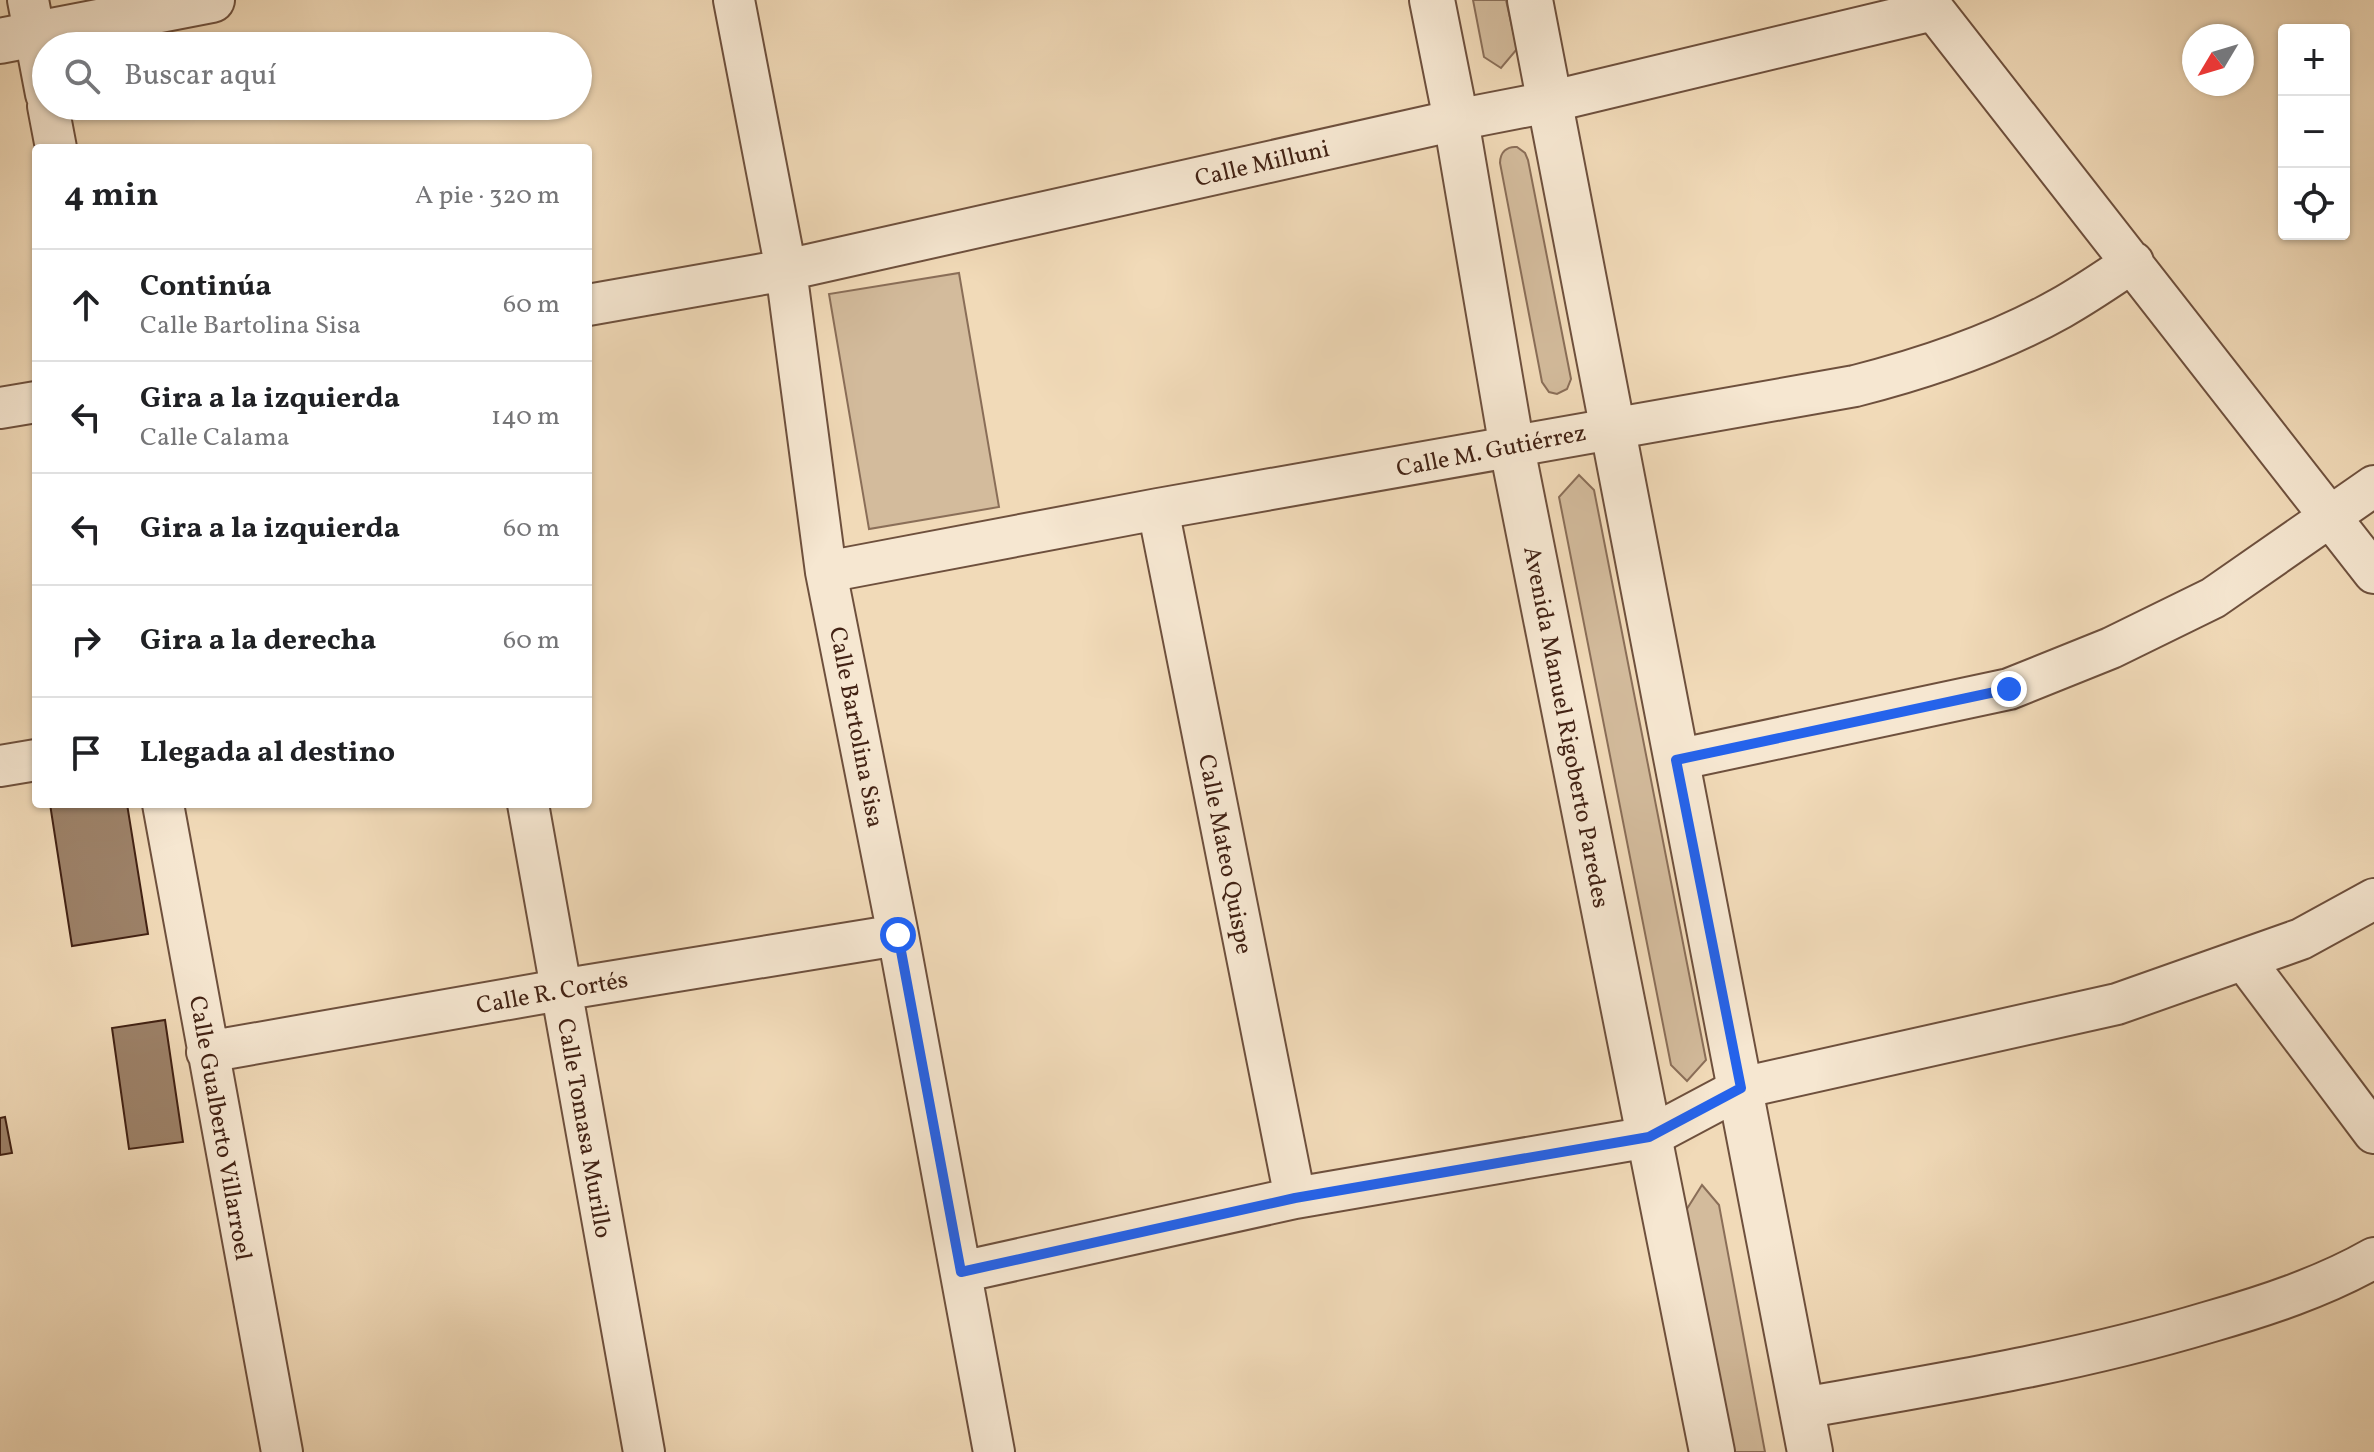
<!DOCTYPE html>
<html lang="es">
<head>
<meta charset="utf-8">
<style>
	body { margin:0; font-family:Vollkorn,serif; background:#f6f6f6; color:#202124 }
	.controls { position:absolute; right:24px; top:24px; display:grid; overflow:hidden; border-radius:8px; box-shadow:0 2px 6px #0004 }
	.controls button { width:72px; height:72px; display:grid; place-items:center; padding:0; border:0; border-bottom:2px solid #e0e0e0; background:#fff; color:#202124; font:40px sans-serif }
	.compass { position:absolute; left:2182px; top:24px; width:72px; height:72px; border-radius:50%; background:#fff; box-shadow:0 2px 6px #0004; rotate:232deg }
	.stop { position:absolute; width:24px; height:24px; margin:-18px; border:6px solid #2563eb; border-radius:50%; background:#fff }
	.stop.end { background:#2563eb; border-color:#fff; box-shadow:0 2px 8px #0008 }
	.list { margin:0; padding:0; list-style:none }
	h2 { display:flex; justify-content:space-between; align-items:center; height:104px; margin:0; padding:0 32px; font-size:34px }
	h2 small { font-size:26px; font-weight:400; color:#757577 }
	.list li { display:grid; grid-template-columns:52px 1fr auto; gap:24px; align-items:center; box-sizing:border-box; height:112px; padding:0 32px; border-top:2px solid #e0e0e0 }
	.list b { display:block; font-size:30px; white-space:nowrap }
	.list p { margin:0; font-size:26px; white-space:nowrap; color:#757577 }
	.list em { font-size:26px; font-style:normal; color:#757577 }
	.icon { flex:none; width:44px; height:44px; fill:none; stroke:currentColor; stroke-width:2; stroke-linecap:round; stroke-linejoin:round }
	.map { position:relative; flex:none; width:2374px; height:1452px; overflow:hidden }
	.search { position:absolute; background:#fff; box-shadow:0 2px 6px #0004; left:32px; top:32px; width:560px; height:88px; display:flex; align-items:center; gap:20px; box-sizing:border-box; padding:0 28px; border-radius:44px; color:#757577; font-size:30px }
	.panel { position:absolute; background:#fff; box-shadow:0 2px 6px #0004; left:32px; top:144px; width:560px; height:664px; border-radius:8px }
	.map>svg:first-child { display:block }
	.green { fill:#d3bb9c; stroke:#8a6e58; stroke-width:2 }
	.building { fill:#9d8269; stroke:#422214; stroke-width:2 }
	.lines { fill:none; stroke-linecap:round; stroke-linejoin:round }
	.minor-casing { stroke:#6e503d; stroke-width:44 }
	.tertiary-casing { stroke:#6e503d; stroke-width:48 }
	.minor { stroke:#f6e7d1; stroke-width:40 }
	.tertiary { stroke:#f6e7d1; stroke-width:44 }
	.route { stroke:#2563eb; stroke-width:10 }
	.labels { text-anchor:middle; stroke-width:6; stroke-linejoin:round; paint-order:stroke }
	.street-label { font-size:24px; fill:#422214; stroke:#f6e7d1 }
</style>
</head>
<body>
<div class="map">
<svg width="2374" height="1452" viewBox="0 0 2374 1452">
	<rect width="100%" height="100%" fill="#f1dab8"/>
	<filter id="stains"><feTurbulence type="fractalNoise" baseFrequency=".0025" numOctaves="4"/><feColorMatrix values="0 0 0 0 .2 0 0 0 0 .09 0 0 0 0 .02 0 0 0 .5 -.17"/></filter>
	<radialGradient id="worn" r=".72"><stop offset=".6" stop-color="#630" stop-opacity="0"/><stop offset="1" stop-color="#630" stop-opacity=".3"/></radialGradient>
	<path class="green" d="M1473,0H1506L1517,49L1501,68L1484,57Z
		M1517,147L1525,153L1528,160L1571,379L1567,389L1557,394L1549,392L1542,382L1500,163C1500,152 1507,146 1517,147Z
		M959,273L999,507L869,529L829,294Z
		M1579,475L1594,490L1706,1060L1687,1081L1671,1065L1559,497Z
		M1702,1185L1719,1205L1765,1452H1732L1685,1212Z"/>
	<path class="building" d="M50,804H127L148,934L72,946Z
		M165,1020L183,1142L129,1149L112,1028Z
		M5,1117L12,1153L0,1155V1118Z"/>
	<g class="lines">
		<g class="minor-casing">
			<path id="minor" d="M28,0L46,94
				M734,0L786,270L826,572L898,935L994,1452
				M1926,0L2374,573
				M48,106L56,148
				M588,305L786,270L1456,120L1549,102L1933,10
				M0,408L36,402
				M1158,509L1295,1198
				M826,572L1158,509L1855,386C1926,368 1997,344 2061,308C2086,294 2109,278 2133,262
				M1676,760L2009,689L2111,648L2213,598L2374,486
				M0,766L36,760
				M163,804L282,1452
				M528,804L644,1452
				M2245,961L2374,1133
				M207,1052L560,990L898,935
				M961,1272L1295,1198L1649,1137L1741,1088L2117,1004L2301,939L2374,899
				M1802,1408C1939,1384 2076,1362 2209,1322C2265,1306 2323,1287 2374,1258"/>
		</g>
		<g class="tertiary-casing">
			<path id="tertiary" d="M1432,0L1456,120L1512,448L1712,1452
				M1530,0L1810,1452
				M0,41L212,0"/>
		</g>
		<use href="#minor" class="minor"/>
		<use href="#tertiary" class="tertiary"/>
	</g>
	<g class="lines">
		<path class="route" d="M898,935L961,1272L1295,1198L1649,1137L1741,1088L1676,760L2009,689"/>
	</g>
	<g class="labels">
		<g class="street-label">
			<text transform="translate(1262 163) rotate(-13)" y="8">Calle Milluni</text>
			<text transform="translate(1491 450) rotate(-11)" y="8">Calle M. Gutiérrez</text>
			<text transform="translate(857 727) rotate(79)" y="8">Calle Bartolina Sisa</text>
			<text transform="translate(1567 727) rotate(79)" y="8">Avenida Manuel Rigoberto Paredes</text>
			<text transform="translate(1226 854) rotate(79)" y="8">Calle Mateo Quispe</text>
			<text transform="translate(552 992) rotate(-10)" y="8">Calle R. Cortés</text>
			<text transform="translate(221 1128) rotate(80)" y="8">Calle Gualberto Villarroel</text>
			<text transform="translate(585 1128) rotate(80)" y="8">Calle Tomasa Murillo</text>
		</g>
	</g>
	<rect width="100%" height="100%" filter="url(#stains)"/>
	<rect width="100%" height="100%" fill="url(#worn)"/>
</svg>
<div class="controls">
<button>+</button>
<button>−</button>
<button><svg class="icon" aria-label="locate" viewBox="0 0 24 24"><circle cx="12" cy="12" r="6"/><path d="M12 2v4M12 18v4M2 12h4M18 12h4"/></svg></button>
</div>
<svg class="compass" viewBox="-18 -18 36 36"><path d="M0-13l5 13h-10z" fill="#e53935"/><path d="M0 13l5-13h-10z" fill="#757577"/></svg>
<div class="stop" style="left:898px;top:935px"></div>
<div class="stop end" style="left:2009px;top:689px"></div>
<div class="search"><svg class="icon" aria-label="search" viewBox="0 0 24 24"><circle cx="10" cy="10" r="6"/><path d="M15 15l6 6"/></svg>Buscar aquí</div>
<section class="panel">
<h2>4 min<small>A pie · 320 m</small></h2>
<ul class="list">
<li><svg class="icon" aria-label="ahead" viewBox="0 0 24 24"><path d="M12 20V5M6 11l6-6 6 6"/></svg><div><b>Continúa</b><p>Calle Bartolina Sisa</p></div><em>60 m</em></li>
<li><svg class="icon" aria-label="left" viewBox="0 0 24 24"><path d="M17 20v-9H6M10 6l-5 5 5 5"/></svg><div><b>Gira a la izquierda</b><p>Calle Calama</p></div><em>140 m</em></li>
<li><svg class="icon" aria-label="left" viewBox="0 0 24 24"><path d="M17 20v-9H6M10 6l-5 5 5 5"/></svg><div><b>Gira a la izquierda</b></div><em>60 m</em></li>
<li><svg class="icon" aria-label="right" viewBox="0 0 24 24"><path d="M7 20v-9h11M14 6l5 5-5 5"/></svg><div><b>Gira a la derecha</b></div><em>60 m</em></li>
<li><svg class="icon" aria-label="arrive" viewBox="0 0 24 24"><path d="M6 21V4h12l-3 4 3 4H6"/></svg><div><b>Llegada al destino</b></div></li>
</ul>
</section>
</div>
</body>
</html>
